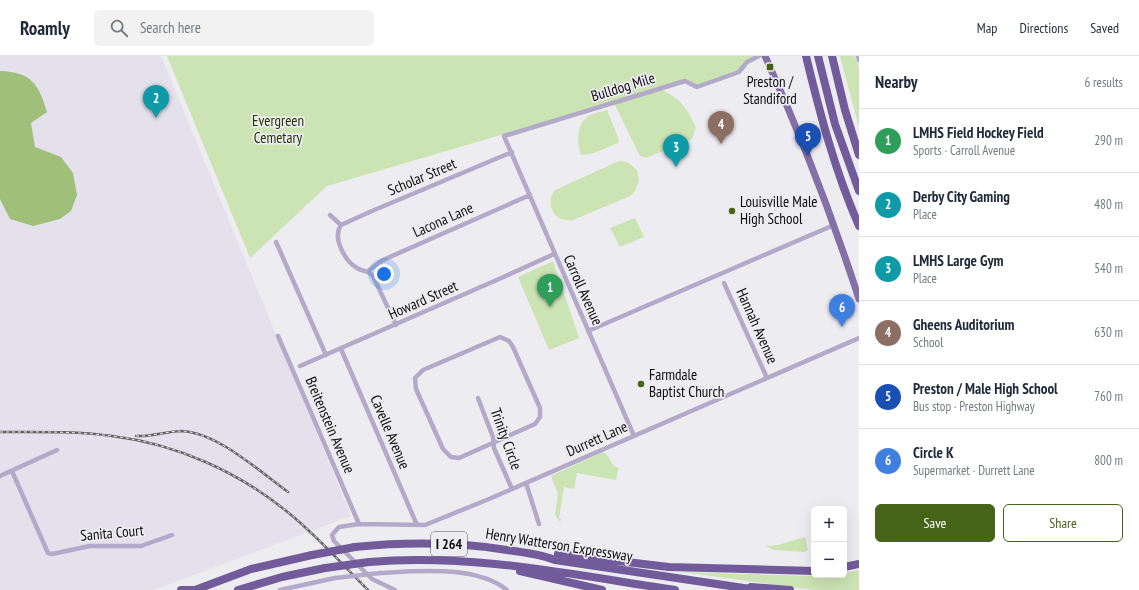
<!DOCTYPE html>
<html lang="en">
<head>
<meta charset="utf-8">
<style>
	body { margin:0; font-family:"PT Sans Narrow",sans-serif; background:#f2f2f3; color:#1f2937 }
	.controls { position:absolute; right:12px; bottom:12px; display:grid; overflow:hidden; border-radius:6px; box-shadow:0 4px 16px #0002 }
	.controls button { width:36px; height:36px; display:grid; place-items:center; padding:0; border:0; border-bottom:1px solid #e0e1e3; background:#fff; color:#1f2937; font:20px sans-serif }
	.you { position:absolute; left:384px; top:218px; width:14px; height:14px; margin:-10px; border:3px solid #fff; border-radius:50%; background:#1a73e8; box-shadow:0 0 0 6px #1a73e833 }
	.badge { display:grid; place-items:center; width:26px; height:26px; border-radius:50%; background:#466418; color:#fff; font-size:13px; font-weight:700 }
	.pin { position:absolute; translate:-50% -33px; filter:drop-shadow(0 1px 2px #0008) }
	.pin::after { content:''; position:absolute; top:21px; width:14px; height:12px; background:inherit; clip-path:polygon(0 0,100% 0,50% 100%) }
	.list { margin:0; padding:0; list-style:none }
	h2 { display:flex; justify-content:space-between; align-items:center; height:52px; margin:0; padding:0 16px; font-size:17px }
	h2 small { font-size:13px; font-weight:400; color:#747a83 }
	.list li { display:grid; grid-template-columns:26px 1fr auto; gap:12px; align-items:center; box-sizing:border-box; height:64px; padding:0 16px; border-top:1px solid #e0e1e3 }
	.list b { display:block; font-size:15px; white-space:nowrap }
	.list p { margin:0; font-size:13px; white-space:nowrap; color:#747a83 }
	.list em { font-size:13px; font-style:normal; color:#747a83 }
	.actions { display:flex; gap:8px; padding:12px 16px }
	.actions a { flex:1; padding:9px 0; border:1px solid #466418; border-radius:6px; text-align:center; font-size:14px; color:#466418 }
	.actions .main { background:#466418; color:#fff }
	.icon { flex:none; width:22px; height:22px; fill:none; stroke:currentColor; stroke-width:2; stroke-linecap:round; stroke-linejoin:round }
	.map { position:relative; flex:none; width:859px; height:534px; overflow:hidden }
	header { display:flex; align-items:center; gap:24px; box-sizing:border-box; height:56px; padding:0 20px; background:#fff; border-bottom:1px solid #e0e1e3 }
	header strong { font-size:19px }
	nav { display:flex; gap:22px; margin-inline-start:auto; font-size:14px }
	.search { width:280px; height:36px; background:#f2f2f3; display:flex; align-items:center; gap:10px; box-sizing:border-box; padding:0 14px; border-radius:6px; color:#747a83; font-size:15px }
	main { display:flex }
	aside { flex:1; background:#fff }
	.map>svg:first-child { display:block }
	.built { fill:#e4e1ed }
	.green { fill:#cce3b3 }
	.water { fill:#9fbf7a }
	.lines { fill:none; stroke-linecap:round; stroke-linejoin:round }
	.minor { stroke:#b3a9c8; stroke-width:4.5 }
	.primary { stroke:#8370a7; stroke-width:7 }
	.motorway { stroke:#725b9a; stroke-width:8 }
	.rail-casing { stroke:#646366; stroke-width:2.5 }
	.rail { stroke:#edecf1; stroke-width:1; stroke-dasharray:3; stroke-linecap:butt }
	.minor-bridge { stroke:#b3a9c8; stroke-width:4.5 }
	.motorway-bridge { stroke:#725b9a; stroke-width:8 }
	.poi-dot { fill:#466418; stroke:#edecf1; stroke-width:1.5 }
	.labels { text-anchor:middle; stroke-width:3.5; stroke-linejoin:round; paint-order:stroke }
	.shield { fill:#edecf1; stroke:#504f52; stroke-width:1 }
	.shield-label { font-size:14px; font-weight:bold; fill:#0d0c0e }
	.poi-label { font-size:15px; fill:#0d0c0e; stroke:#edecf1; text-anchor:start }
	.street-label { font-size:15px; fill:#0d0c0e; stroke:#edecf1 }
	.park-label { font-size:15px; fill:#243703; stroke:#edecf1 }
</style>
</head>
<body>
<header>
<strong>Roamly</strong>
<div class="search"><svg class="icon" aria-label="search" viewBox="0 0 24 24"><circle cx="10" cy="10" r="6"/><path d="M15 15l6 6"/></svg>Search here</div>
<nav><a>Map</a><a>Directions</a><a>Saved</a></nav>
</header>
<main>
<div class="map">
<svg width="859" height="534" viewBox="0 0 859 534">
	<rect width="100%" height="100%" fill="#edecf1"/>
	<path class="built" d="M0,0H161L351,460L154,534H0Z"/>
	<path class="green" d="M167,0H753L755,2L747,6L739,16L697,31L685,25L327,130L250,202Z
		M840,0H855L859,11V71Z
		M660,33C681,43 686,51 696,71L692,83L646,102L640,100L614,47Z
		M607,54L619,84L618,87L594,97L581,99C577,88 576,71 586,62C590,57 601,56 607,54Z
		M619,105L627,106L637,114L639,125L635,135L630,140L573,164C555,168 544,148 555,134Z
		M635,162L644,181L620,191L610,172Z
		M553,205L579,282L549,294L518,221Z
		M603,396L607,399L613,409L620,413L618,414L616,424L577,417L574,433L564,431L559,462L562,464L559,465L555,458L558,438L551,420Z
		M805,481L808,494L805,496L774,494L766,490L778,489Z
		M859,514V534H814L681,516L809,520L844,519V517Z"/>
	<path class="water" d="M0,15C31,16 39,28 47,56L31,67L35,91L61,101L73,117L77,139L71,155L60,163L33,170L10,163L0,143Z"/>
	<g class="lines">
		<path class="minor" d="M858,0L859,4
			M330,159L341,169
			M341,169L372,155L512,96
			M341,169C332,182 345,205 357,212C364,216 368,214 373,220L396,269
			M276,186L326,299
			M368,215L383,204L530,139
			M724,227L767,322
			M588,275L834,169
			M278,280L359,468
			M500,281L509,285L513,291L540,352V361L535,368L459,402L451,401L443,393L416,333L415,322L423,314Z
			M341,293L417,469
			M300,310L499,223L554,198
			M478,342L493,381L494,392L512,433
			M634,380L504,80L685,25L697,31L739,16L747,6L759,0
			M12,415L48,497L52,498L90,490H141L172,479
			M0,420L57,394
			M526,427L539,468
			M380,517C418,515 476,509 507,534
			M280,534L335,522
			M395,534L372,523L334,485L332,479L339,471L359,468L425,469L489,443L859,282"/>
		<path class="primary" d="M765,0C801,79 832,160 859,243"/>
		<path class="motorway" d="M806,0C820,58 835,115 859,170
			M818,0L835,68L859,135
			M832,0L845,54L859,99
			M355,491C406,486 456,486 507,494C523,496 540,498 555,504L757,534
			M558,498L669,511L814,515
			M369,506C472,497 574,519 675,534
			M844,511L859,508
			M520,515L602,534
			M751,531L790,534
			M181,534H195
			M195,534L251,513L312,499
			M238,534L282,521L325,512"/>
		<g class="rail-casing">
			<path id="rail" d="M0,376C37,376 75,375 112,380C177,388 239,416 290,458C318,481 342,508 368,534
				M136,380C152,381 167,375 182,375C218,377 259,415 288,436"/>
		</g>
		<use href="#rail" class="rail"/>
		<path class="minor-bridge" d="M335,522L380,517"/>
		<path class="motorway-bridge" d="M312,499L355,491
			M325,512L369,506"/>
	</g>
	<g class="poi-dot">
		<rect x="766" y="7" width="8" height="8" rx="2"/>
		<circle cx="732" cy="155" r="4"/>
		<circle cx="641" cy="328" r="4"/>
	</g>
	<g class="labels">
		<rect class="shield" x="431" y="476" width="36" height="24" rx="3"/>
		<g class="shield-label">
			<text x="449" y="493">I 264</text>
		</g>
		<g class="poi-label">
			<text x="770" y="31" text-anchor="middle">Preston /<tspan x="770" dy="17">Standiford</tspan></text>
			<text x="740" y="151">Louisville Male<tspan x="740" dy="17">High School</tspan></text>
			<text x="649" y="324">Farmdale<tspan x="649" dy="17">Baptist Church</tspan></text>
		</g>
		<g class="street-label">
			<text transform="translate(623 31) rotate(-17)" y="5">Bulldog Mile</text>
			<text transform="translate(422 121) rotate(-23)" y="5">Scholar Street</text>
			<text transform="translate(443 164) rotate(-24)" y="5">Lacona Lane</text>
			<text transform="translate(583 234) rotate(66)" y="5">Carroll Avenue</text>
			<text transform="translate(423 244) rotate(-24)" y="5">Howard Street</text>
			<text transform="translate(757 270) rotate(66)" y="5">Hannah Avenue</text>
			<text transform="translate(330 369) rotate(67)" y="5">Breitenstein Avenue</text>
			<text transform="translate(390 376) rotate(67)" y="5">Cavelle Avenue</text>
			<text transform="translate(506 383) rotate(70)" y="5">Trinity Circle</text>
			<text transform="translate(597 383) rotate(-24)" y="5">Durrett Lane</text>
			<text transform="translate(112 477) rotate(-5)" y="5">Sanita Court</text>
			<text transform="translate(559 489) rotate(9)" y="5">Henry Watterson Expressway</text>
		</g>
		<g class="park-label">
			<text x="278" y="70">Evergreen<tspan x="278" dy="17">Cemetary</tspan></text>
		</g>
	</g>
</svg>
<div class="controls">
<button>+</button>
<button>−</button>
</div>
<div class="you"></div>
<div class="pin badge" style="left:550px;top:251px;background:#2e9e5b">1</div>
<div class="pin badge" style="left:156px;top:62px;background:#0f9aa8">2</div>
<div class="pin badge" style="left:676px;top:111px;background:#0f9aa8">3</div>
<div class="pin badge" style="left:721px;top:88px;background:#8d6e63">4</div>
<div class="pin badge" style="left:808px;top:100px;background:#1a4fb4">5</div>
<div class="pin badge" style="left:842px;top:271px;background:#3f7fe0">6</div>
</div>
<aside>
<h2>Nearby<small>6 results</small></h2>
<ul class="list">
<li><span class="badge" style="background:#2e9e5b">1</span><div><b>LMHS Field Hockey Field</b><p>Sports · Carroll Avenue</p></div><em>290 m</em></li>
<li><span class="badge" style="background:#0f9aa8">2</span><div><b>Derby City Gaming</b><p>Place</p></div><em>480 m</em></li>
<li><span class="badge" style="background:#0f9aa8">3</span><div><b>LMHS Large Gym</b><p>Place</p></div><em>540 m</em></li>
<li><span class="badge" style="background:#8d6e63">4</span><div><b>Gheens Auditorium</b><p>School</p></div><em>630 m</em></li>
<li><span class="badge" style="background:#1a4fb4">5</span><div><b>Preston / Male High School</b><p>Bus stop · Preston Highway</p></div><em>760 m</em></li>
<li><span class="badge" style="background:#3f7fe0">6</span><div><b>Circle K</b><p>Supermarket · Durrett Lane</p></div><em>800 m</em></li>
</ul>
<div class="actions"><a class="main">Save</a><a>Share</a></div>
</aside>
</main>
</body>
</html>
